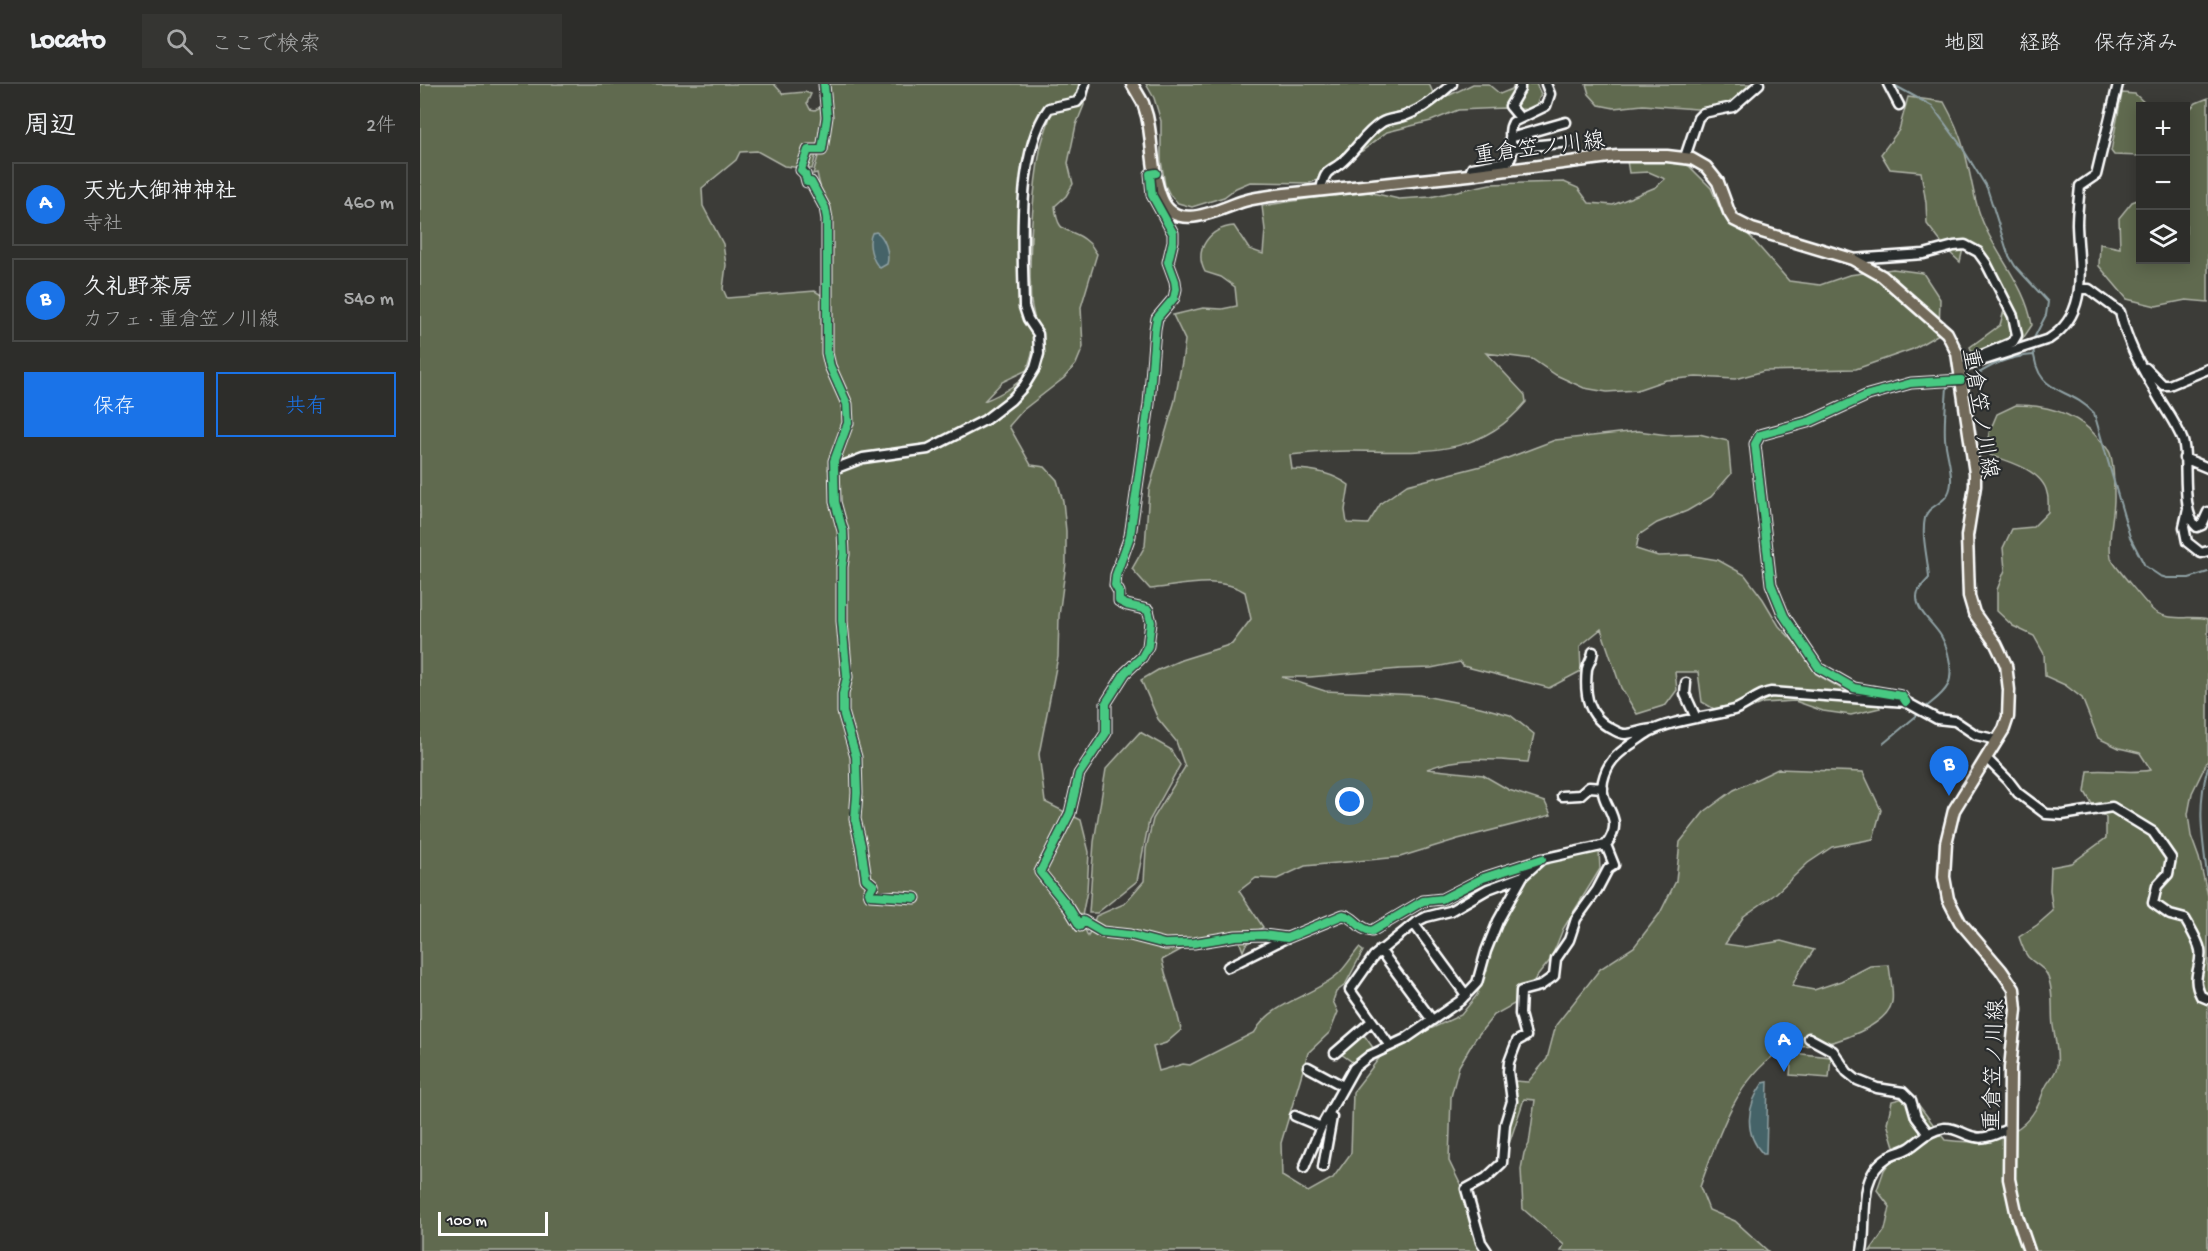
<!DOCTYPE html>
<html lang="ja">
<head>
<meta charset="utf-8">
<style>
	body { margin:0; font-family:"Gochi Hand","Klee One",sans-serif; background:#353532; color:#f1f3f6 }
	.controls { position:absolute; right:18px; top:18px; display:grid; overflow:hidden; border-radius:0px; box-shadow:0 3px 15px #0003 }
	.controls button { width:54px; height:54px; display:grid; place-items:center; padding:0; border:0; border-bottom:2px solid #484947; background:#2d2d2a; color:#f1f3f6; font:30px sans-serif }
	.scale { position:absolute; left:18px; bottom:15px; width:110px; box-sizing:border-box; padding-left:6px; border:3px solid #fff; border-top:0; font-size:16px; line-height:21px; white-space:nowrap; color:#fff; -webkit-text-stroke:4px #2a2d2e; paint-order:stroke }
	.you { position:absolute; left:930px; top:718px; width:21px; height:21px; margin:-15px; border:4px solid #fff; border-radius:50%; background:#1a73e8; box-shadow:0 0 0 9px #1a73e833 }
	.badge { display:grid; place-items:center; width:39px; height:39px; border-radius:50%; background:#1a73e8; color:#fff; font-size:20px; font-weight:700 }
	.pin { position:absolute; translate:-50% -50px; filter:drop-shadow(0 2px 3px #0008) }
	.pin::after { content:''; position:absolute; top:32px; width:21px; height:18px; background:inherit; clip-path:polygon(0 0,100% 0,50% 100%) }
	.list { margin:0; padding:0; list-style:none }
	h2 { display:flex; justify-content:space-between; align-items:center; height:78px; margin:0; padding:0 24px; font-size:26px }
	h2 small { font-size:20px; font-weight:400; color:#a7a8a8 }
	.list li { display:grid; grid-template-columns:39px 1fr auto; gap:18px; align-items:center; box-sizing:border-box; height:84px; margin:0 12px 12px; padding:0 12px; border:2px solid #484947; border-radius:0px }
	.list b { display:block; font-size:22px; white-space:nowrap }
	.list p { margin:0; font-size:20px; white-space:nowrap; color:#a7a8a8 }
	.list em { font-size:20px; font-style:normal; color:#a7a8a8 }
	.actions { display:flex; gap:12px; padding:18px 24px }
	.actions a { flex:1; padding:14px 0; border:2px solid #1a73e8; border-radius:0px; text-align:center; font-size:21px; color:#1a73e8 }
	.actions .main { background:#1a73e8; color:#fff }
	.icon { flex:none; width:33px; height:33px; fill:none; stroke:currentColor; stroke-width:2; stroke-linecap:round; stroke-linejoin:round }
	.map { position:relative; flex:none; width:1788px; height:1167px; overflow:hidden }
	header { display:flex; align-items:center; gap:36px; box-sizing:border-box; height:84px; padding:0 30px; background:#2d2d2a; border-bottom:2px solid #484947 }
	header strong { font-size:28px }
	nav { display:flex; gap:33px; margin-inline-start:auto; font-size:21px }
	.search { width:420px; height:54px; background:#353532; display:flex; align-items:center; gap:15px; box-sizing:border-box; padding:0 21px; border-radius:0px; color:#a7a8a8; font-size:22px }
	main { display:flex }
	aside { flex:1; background:#2d2d2a }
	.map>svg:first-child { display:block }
	.green { fill:#616a50; stroke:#b0b4a8; stroke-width:1.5; fill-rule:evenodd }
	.water { fill:#456367; stroke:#8fa1a4; stroke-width:1.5 }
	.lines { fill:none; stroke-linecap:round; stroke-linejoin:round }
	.stream { stroke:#8fa1a4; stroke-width:2 }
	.minor-casing { stroke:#fff; stroke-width:13 }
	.major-casing { stroke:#fff; stroke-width:15 }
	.minor { stroke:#2a2d2e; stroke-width:8 }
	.major { stroke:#726b5a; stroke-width:10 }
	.cycleway-casing { stroke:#2a2d2e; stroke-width:11 }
	.cycleway { stroke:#46c982; stroke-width:8 }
	.labels { text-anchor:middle; stroke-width:4.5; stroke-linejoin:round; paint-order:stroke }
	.street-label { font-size:22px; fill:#fff; stroke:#2a2d2e }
</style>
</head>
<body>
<header>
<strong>Locato</strong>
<div class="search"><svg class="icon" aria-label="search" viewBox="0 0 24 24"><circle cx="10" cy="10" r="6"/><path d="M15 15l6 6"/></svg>ここで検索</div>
<nav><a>地図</a><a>経路</a><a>保存済み</a></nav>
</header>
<main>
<aside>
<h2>周辺<small>2件</small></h2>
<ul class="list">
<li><span class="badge">A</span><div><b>天光大御神神社</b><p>寺社</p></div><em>460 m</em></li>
<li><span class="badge">B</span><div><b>久礼野茶房</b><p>カフェ · 重倉笠ノ川線</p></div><em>540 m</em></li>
</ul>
<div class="actions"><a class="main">保存</a><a>共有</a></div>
</aside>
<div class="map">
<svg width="1788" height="1167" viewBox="0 0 1788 1167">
	<rect width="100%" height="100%" fill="#3c3c38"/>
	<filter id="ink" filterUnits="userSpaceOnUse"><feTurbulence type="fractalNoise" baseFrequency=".0167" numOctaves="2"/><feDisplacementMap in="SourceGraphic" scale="12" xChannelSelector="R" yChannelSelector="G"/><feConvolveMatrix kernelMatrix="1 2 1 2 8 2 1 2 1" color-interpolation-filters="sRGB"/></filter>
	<g filter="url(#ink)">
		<path class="green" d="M0,0H354L363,10L385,8L391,10L387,19L390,25L395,26L404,21L399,0H665L664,21L656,41L648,79L653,100L646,112L635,122C638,155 650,141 668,158C672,161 674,166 677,170L661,223L663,263L656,280L644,294L603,326L589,342L611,381L625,383L637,396L643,417L646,447V479L639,532L638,573L619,670L625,718L661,736L669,768L667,807L661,837L668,852L676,832L704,820L724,797L726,765L733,735L765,683L756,657L738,635L721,596L738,586L761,576L812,560L831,535L825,508C799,491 760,502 730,505L712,485L725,462L729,406L755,316L763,272L765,256L753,231L783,224L802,225L817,222L815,203L801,193L785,188C773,165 790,144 814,142L829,165L843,170L845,146L842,122L893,114L948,108L979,115L1010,113L1070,100L1144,98L1158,104L1169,119L1193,121L1236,103L1245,95L1229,88L1209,89L1207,77L1240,72L1269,82L1291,104L1303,131L1328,150L1369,197L1400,201L1429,191L1473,185L1503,189L1520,215L1519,250L1493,265L1436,285L1344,287L1315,295L1276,293L1246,296L1217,306L1187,308L1164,304L1136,291L1112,275L1066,269L1105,311L1106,318C1058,376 997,367 930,367C910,367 890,369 870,371L872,385C893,385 912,389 929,401L925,426L927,439L948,440L961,419L987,401L1077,378L1135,356L1218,347L1248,351L1279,350L1308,357L1311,390L1291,413L1267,427L1237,439L1219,451L1216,465L1238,472L1268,471L1298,476L1325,491L1343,515L1359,542L1379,563L1396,590L1422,605L1455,616L1460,624L1431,631L1403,627L1375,617L1343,619L1308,633L1282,618L1278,588H1255L1257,606L1246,621L1217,630L1201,604L1181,545L1160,562L1161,587L1129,604L1043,582L1040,578L1011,584L980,585L890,593H862L905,607L999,611L1060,623L1090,631L1114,650L1108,678C1073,675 1040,672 1007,685L1063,691L1089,706L1125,718L1131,731L1038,755L980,773L885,782L857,795L836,794L819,807L843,843L837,847L834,855L826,860L823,867L818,854L764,864L742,876C747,900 757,922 761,946L746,959L733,963L739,987L763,980L770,981L835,948C850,919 895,911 918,890C926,883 932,872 939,864L943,867L925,901L916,908L913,917L918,928L910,948L888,969L861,1059L862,1092L888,1108L913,1094L931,1069L933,1008L960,973L995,952L1041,931L1057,911L1080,842L1102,800L1115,787L1129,777L1179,766L1180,785L1143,845L1131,875L1096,919L1074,931L1055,955L1039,982L1031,1013L1029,1077L1049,1118L1064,1167H0ZM631,28C629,41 622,53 620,67C613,104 610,157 610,194C611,202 610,210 611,217C614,238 624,259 614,280C607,296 580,311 564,317L582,298L607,286L614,263V253L606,233L605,191L610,168L608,107L620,54ZM401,52L399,69L393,90L397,89L403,115L406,214L395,207L307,214L303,205L306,181L303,160L283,122L282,104L316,76L320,68L337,67L364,82L392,85Z
			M726,0H1009L1015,13L1030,11L1053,0H1068L1080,10L1092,5L1094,0H1116L1121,10L1114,26L1084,24L1038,26L1011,37L967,48L942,67L912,80L904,93L890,99L830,98L816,104L804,113L772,123L758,119L750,111L745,101L741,76V37L734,14Z
			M1166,0H1341L1308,21L1277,25L1223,21L1194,24L1179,21L1169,10Z
			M1702,9L1715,10L1728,22H1720V72L1694,71L1691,67Z
			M1488,13L1524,18C1533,34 1540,50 1545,69C1552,95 1554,121 1566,145C1582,179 1606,204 1612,241L1602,256L1584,263L1553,270L1550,263L1580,241L1585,223L1568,180L1544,160L1540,178L1527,166L1507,140L1506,119L1501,88L1470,85L1461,70L1479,46Z
			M1788,14V218L1766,216L1736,222L1707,215L1679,182L1680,160L1700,164L1699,134L1712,118L1720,115V176H1766V29L1776,19Z
			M1596,321C1628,321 1657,329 1678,354C1682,359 1688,364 1690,369C1694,380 1694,397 1694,410C1695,431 1687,452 1691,474C1692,479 1729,523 1734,527C1750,538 1771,531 1788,535V676L1772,709L1768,730L1771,752L1779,774L1788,812V1167H1450L1465,1146L1470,1123L1457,1106L1464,1086L1476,1069L1467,1039L1472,1017L1488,1013L1498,1020L1525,1056C1559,1061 1598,1057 1617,1023C1621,1017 1622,1009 1626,1002C1629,996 1636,990 1637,982C1639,968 1635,955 1633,942C1631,927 1634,911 1629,896C1626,883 1617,882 1608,873C1604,868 1601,859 1599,853L1617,841L1633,827L1630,806L1631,783L1652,779L1686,754V733L1676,727L1665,708L1668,687C1691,685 1709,690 1731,686L1720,669L1699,664L1678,654L1662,614L1645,601L1625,592L1624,570L1614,552L1593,542L1577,527V506L1585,486L1583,464L1592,445L1613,443L1628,428C1628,422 1629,415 1627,409C1623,387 1589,377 1570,371L1569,349L1577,330Z
			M720,648L750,665L760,681L729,737L717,797L677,829H669L674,758L686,685Z
			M1358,685L1443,688L1461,726L1453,755L1412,763L1388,779L1354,811L1324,832L1305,860L1326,863L1361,857L1394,866L1380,886L1372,902L1394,906L1421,897L1450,882L1469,881C1470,892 1474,908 1472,918C1467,942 1417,959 1396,961C1385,962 1368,961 1360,967C1314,998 1298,1053 1280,1103L1289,1126L1315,1137L1348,1167H1141L1144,1161L1103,1125L1101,1085L1104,1069L1109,1060L1115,1016L1104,1015L1088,1063L1095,997L1108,998L1127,975L1136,941L1180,885L1214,863L1240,829L1256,797L1260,758L1284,728L1314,706Z
			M944,951L954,965L934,979L921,970Z
			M1372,969L1411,973L1409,994L1370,991Z"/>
		<path class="water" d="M456,148C465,152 470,170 467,180L460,184C452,177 447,159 452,149Z
			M1348,998L1346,1070H1343C1323,1049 1327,1021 1343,999Z"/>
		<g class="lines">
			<path class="stream" d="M1472,0L1512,22L1540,60L1567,104L1588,170L1595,182L1628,218L1626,231L1613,256
				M1613,262C1616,314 1647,300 1674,329L1710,453L1725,482L1740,492L1747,494H1769L1788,488
				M1551,294C1573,280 1587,273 1613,271
				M1505,624C1513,617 1523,611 1528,601C1534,588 1528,564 1521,552C1513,539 1497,528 1497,513C1497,505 1504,500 1509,494C1508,474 1501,453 1505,434C1508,419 1529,422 1531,399C1532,383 1526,369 1525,354C1524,337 1526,319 1527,303L1533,301
				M1464,659L1501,628
				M1788,683C1776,723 1783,757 1788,798"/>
			<g class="minor-casing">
				<path id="minor" d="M404,0L407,33L402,66H388L381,86L385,90L387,98H391L405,124L407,135V269L410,282L427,320L428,339L414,377L415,418L423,447L424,470L422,483V537L427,593L423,610V628L436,673L437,709L435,735L441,761L446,795L453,801L449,808L450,811L495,814
					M1100,0V5L1090,22L1100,34
					M1468,0L1479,21
					M1090,54L1146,38
					M1091,64L1150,58
					M1265,73L1278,34L1283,29L1313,23L1339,0
					M735,89L730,90L732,111L753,149V157L748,178L755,197L756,205L754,214L737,234L735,245L729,320L710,452L696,491L695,501L699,508V517L707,521L728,526L731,538L728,562L722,573L705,589L686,619V649L659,690L650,729L620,788L649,824L660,842L663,837L682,848L710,851L745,860L774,859L816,852L844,851L867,854L923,831C936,833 937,845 952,847L1003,817L1022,815L1063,794L1122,775
					M1049,91L1052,84L1089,77C1097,65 1085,51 1093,38L1126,22L1130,10L1126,0
					M901,106C902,100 903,94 907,89C911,85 918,82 922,78C936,66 945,49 961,39C968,34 979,35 987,31C1005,24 1018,12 1032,0
					M1432,175L1504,170L1534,162L1545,161L1558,168L1566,179L1593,232L1597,251L1593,258L1555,274
					M1661,205H1669L1700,228C1708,262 1723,286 1740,316C1748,329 1758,343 1763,357C1769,376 1760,429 1777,443L1782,441L1788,428
					M1540,284L1629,255C1671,228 1658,182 1657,140C1657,127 1659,114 1660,102L1676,91L1698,0
					M1726,284L1743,301H1749L1788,285
					M1764,374L1788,384
					M414,385L443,374L508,365L565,336L591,316L604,302L615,284L619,270L618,250L608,235L604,223C603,165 595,71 629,24L657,18L662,11L665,0
					M1768,425L1764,443L1767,458L1781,469L1788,467
					M1173,568C1172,577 1168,579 1167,585C1164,611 1168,633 1192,645C1196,647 1200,650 1205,650C1214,650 1224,645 1233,645
					M1266,599L1265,610L1276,634
					M1486,618L1482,612L1434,604L1399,584L1364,532L1351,500L1335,360L1340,351L1391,337L1448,311L1491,299L1541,296
					M1566,674L1588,696L1598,709L1626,730L1642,731L1692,723L1733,748L1751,774L1748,790L1737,802L1733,819L1750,831L1765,835C1770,844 1778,856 1780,866C1783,882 1770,892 1781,912L1788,915
					M1142,712L1160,711L1169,703L1183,704
					M994,840L1046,911
					M960,866L1012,936
					M808,883L866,854
					M1389,954L1413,967L1427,988L1437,996L1457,1004L1483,1008L1491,1016L1496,1033L1508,1049
					M970,962L930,906L954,872L996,838L1006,833L1030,827L1068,805L1103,792
					M915,969L952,937
					M888,983L923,1002
					M875,1032L901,1043
					M903,1083L912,1033L909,1031
					M884,1084L901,1043L934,984L949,972L985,955L1040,917L1057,899L1066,867L1078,837L1103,792L1122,775L1186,761C1208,732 1178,724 1183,697C1187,679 1196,671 1210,661C1216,657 1223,652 1229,648C1252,636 1289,633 1314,626C1328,621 1337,610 1351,608L1486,618L1517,635L1535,637L1556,651L1578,656
					M1067,1167L1061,1158L1046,1105L1066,1094L1082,1079L1085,1040L1092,1017L1088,987L1089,978L1097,957L1106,952L1100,930L1101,907L1120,902L1134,892L1136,875L1149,856L1156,835L1177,806L1188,785L1194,781L1186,761
					M1442,1167C1448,1136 1436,1093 1468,1073C1474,1069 1482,1068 1489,1064C1501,1056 1509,1046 1524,1044C1536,1043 1544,1051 1555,1053C1566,1056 1580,1048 1590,1044"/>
			</g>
			<g class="major-casing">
				<path id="major" d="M712,0L723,19L727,32C733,59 731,89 742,115C756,150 800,124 824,117C838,113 851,112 865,110L1049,91L1197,72H1247L1272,75L1286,83L1298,98L1309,128L1314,136L1332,145L1432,175L1462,192L1527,249L1537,269L1555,389V402L1547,452L1549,512L1554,529L1576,560L1586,581L1589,606L1588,633L1584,645L1534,726L1526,759L1524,793L1528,815L1540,838L1581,886L1594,905L1596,926L1590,984L1589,1095L1597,1132L1609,1167"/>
			</g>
			<use href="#minor" class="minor"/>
			<use href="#major" class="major"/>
			<g class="cycleway-casing">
				<path id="cycleway" d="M404,0L407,33L402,66H388L381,86L385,90L387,98H391L405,124L407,135V269L410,282L427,320L428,339L414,377L415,418L423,447L424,470L422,483V537L427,593L423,610V628L436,673L437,709L435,735L441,761L446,795L453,801L449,808L450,811L495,814
					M736,89L730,90L732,111L753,149V157L748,178L755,197L756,205L754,214L737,234L735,245L729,320L710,452L696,491L695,501L699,508V517L707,521L728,526L731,538L728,562L722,573L705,589L686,619V649L659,690L650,729L620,788L649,824L660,842L663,837L682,848L710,851L745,860L774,859L816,852L844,851L867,854L923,831C936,833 937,845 952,847L1003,817L1022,815L1063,794L1122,775
					M1486,618L1482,612L1434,604L1399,584L1364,532L1351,500L1335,360L1340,351L1391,337L1448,311L1491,299L1541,296"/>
			</g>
			<use href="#cycleway" class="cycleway"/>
		</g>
	</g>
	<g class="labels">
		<g class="street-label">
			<text transform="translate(1119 62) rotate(-7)" y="8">重倉笠ノ川線</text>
			<text transform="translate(1562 329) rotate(81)" y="8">重倉笠ノ川線</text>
			<text transform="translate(1572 981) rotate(-88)" y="8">重倉笠ノ川線</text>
		</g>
	</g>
</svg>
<div class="controls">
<button>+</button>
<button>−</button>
<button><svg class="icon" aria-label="layers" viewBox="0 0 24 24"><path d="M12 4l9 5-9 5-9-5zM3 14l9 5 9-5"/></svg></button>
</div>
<div class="scale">100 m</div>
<div class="you"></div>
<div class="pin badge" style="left:1364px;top:988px">A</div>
<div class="pin badge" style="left:1529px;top:712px">B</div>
</div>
</main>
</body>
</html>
